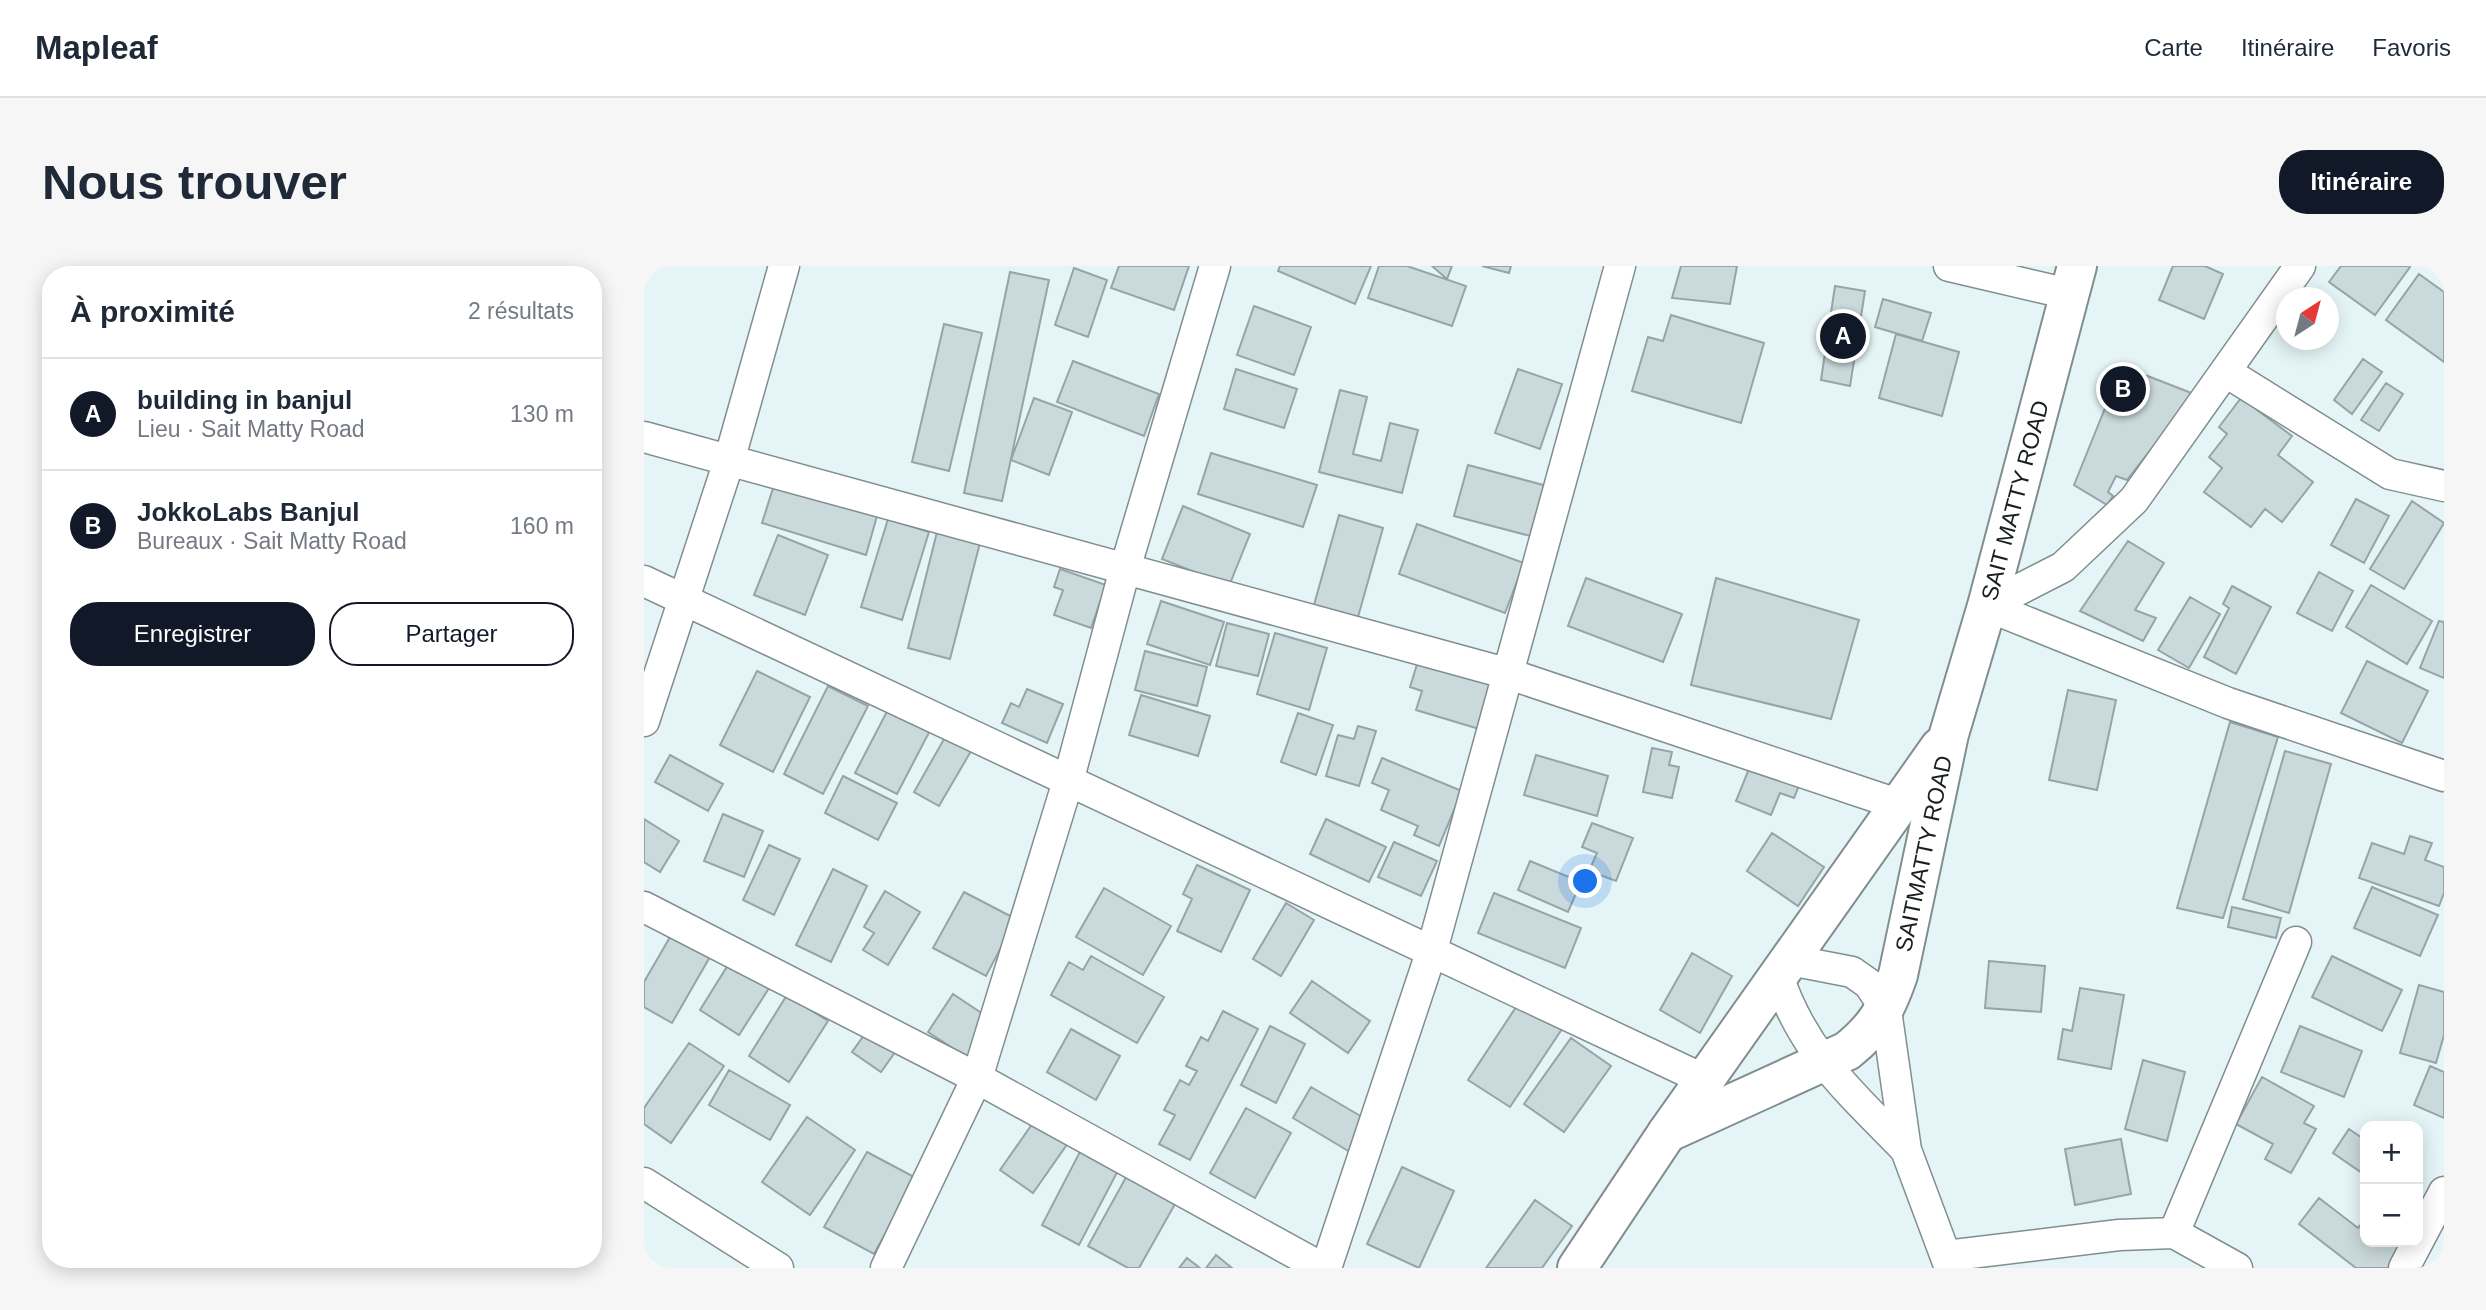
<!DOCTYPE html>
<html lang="fr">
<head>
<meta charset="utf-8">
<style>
	body { margin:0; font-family:Helvetica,sans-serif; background:#f6f6f7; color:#1f2937 }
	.controls { position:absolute; right:21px; bottom:21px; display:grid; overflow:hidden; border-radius:14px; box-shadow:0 4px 18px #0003 }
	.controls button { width:63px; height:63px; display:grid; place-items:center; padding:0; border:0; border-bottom:2px solid #e0e1e3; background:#fff; color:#1f2937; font:35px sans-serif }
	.compass { position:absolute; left:1632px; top:21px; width:63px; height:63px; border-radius:50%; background:#fff; box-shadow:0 4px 18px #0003; rotate:36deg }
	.you { position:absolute; left:942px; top:616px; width:24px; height:24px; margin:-18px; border:5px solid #fff; border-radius:50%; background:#1a73e8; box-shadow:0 0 0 10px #1a73e833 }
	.badge { display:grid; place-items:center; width:46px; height:46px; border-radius:50%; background:#111827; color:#fff; font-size:23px; font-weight:700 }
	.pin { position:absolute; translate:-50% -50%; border:4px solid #fff; box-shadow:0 2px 7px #0006 }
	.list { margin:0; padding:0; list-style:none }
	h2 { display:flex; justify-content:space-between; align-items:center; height:91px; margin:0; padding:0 28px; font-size:30px }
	h2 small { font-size:23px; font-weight:400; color:#747a83 }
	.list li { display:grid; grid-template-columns:46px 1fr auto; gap:21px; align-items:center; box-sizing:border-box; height:112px; padding:0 28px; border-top:2px solid #e0e1e3 }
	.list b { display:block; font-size:26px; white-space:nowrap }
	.list p { margin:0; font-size:23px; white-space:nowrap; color:#747a83 }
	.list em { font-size:23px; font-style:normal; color:#747a83 }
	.actions { display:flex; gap:14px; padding:21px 28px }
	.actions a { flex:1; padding:16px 0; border:2px solid #111827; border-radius:28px; text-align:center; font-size:24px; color:#111827 }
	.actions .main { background:#111827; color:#fff }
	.map { position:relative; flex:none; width:1800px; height:1002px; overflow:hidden; border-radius:28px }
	header { display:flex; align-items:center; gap:42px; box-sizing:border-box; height:98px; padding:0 35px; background:#fff; border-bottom:2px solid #e0e1e3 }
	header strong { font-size:33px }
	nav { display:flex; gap:38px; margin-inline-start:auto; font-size:24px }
	.intro { display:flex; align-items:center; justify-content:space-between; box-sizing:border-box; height:168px; padding:0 42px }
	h1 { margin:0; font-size:49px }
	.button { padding:18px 32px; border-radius:28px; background:#111827; color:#fff; font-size:24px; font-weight:700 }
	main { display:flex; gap:42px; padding:0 42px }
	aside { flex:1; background:#fff; border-radius:28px; box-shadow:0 4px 18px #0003 }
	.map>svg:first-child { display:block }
	.building { fill:#cad9db; stroke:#96a4a7; stroke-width:2 }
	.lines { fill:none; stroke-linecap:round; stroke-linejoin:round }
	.street-casing { stroke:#808e90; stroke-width:33 }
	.secondary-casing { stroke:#808e90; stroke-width:42 }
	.street { stroke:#fff; stroke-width:30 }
	.secondary { stroke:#fff; stroke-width:38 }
	.labels { text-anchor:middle; stroke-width:6; stroke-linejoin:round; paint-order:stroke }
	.street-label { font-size:23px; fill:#191f20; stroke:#e5f5f7 }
</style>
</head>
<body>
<header>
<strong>Mapleaf</strong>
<nav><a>Carte</a><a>Itinéraire</a><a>Favoris</a></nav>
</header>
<div class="intro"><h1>Nous trouver</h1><a class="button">Itinéraire</a></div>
<main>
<aside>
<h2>À proximité<small>2 résultats</small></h2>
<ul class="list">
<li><span class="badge">A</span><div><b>building in banjul</b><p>Lieu · Sait Matty Road</p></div><em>130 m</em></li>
<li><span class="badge">B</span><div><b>JokkoLabs Banjul</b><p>Bureaux · Sait Matty Road</p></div><em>160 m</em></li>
</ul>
<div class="actions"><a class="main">Enregistrer</a><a>Partager</a></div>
</aside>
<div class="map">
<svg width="1800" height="1002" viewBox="0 0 1800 1002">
	<rect width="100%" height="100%" fill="#e5f5f7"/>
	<path class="building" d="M475,0H545L530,44L467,22Z
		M636,0H727L711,38L634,5Z
		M735,0H763L822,20L808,60L724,32Z
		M788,0H808L803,13Z
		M838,0H867L865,7Z
		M1037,0H1093L1086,38L1028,32Z
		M1529,0H1561L1579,8L1560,53L1515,34Z
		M1697,0H1765L1766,1L1731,49L1685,16Z
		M430,2L463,14L444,71L411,59Z
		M366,6L405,14L358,235L320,227Z
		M1775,8L1800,26V96L1742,54Z
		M1191,20L1221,25L1206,120L1177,114Z
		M1239,33L1287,47L1278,75L1231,61Z
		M610,40L667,61L650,109L593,89Z
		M1027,49L1120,77L1097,157L988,125L1004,71L1019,75Z
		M300,58L338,67L305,205L268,196Z
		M1252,68L1315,86L1298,150L1235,132Z
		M1719,93L1738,106L1708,148L1690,134Z
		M429,95L515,128L500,170L413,136Z
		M1478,100L1550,128L1483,214L1472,210L1464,226L1469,230L1463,239L1430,219Z
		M592,103L653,123L640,162L580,143Z
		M874,103L918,118L896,183L851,167Z
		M1742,117L1759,128L1735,165L1717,154Z
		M696,124L723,131L709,188L737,195L746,157L774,164L758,227L675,206Z
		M390,132L428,146L405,209L367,194Z
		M1597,132L1648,170L1634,189L1669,216L1638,256L1621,243L1607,261L1560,226L1578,202L1565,191L1583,168L1575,161Z
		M567,187L673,219L659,261L554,228Z
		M824,199L907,221L894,272L810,250Z
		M130,219L233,250L222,289L118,257Z
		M1712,233L1745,250L1720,297L1687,279Z
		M1768,235L1800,257L1760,323L1726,303Z
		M539,240L606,268L585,320L518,293Z
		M695,249L739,262L714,351L670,339Z
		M244,253L285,266L258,354L217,341Z
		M773,258L880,297L861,347L755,308Z
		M293,266L336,277L306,393L264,382Z
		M134,269L184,289L161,349L110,329Z
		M1484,275L1520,297L1491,344L1512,352L1499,375L1436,345Z
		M416,303L462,319L447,362L410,349L419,324L410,321Z
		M1675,306L1709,325L1688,365L1653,347Z
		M942,312L1038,348L1019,396L924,360Z
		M1072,312L1215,354L1187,453L1047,419Z
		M1727,319L1788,355L1763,398L1702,361Z
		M1588,320L1627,341L1592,408L1560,391L1585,342L1579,338Z
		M1546,331L1576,348L1545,402L1514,384Z
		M517,335L580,356L566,399L503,378Z
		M1795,355L1800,356V412L1776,402Z
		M583,357L625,368L614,410L572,400Z
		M631,367L683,382L665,444L613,428Z
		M501,385L563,401L553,440L491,424Z
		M774,395L858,421L845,466L772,444L778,425L766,421Z
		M1723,395L1784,425L1758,477L1697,447Z
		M113,405L166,431L129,506L76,479Z
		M184,420L224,440L179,528L140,508Z
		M383,423L419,438L403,477L358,457L367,437L375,441Z
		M1424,424L1472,434L1453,524L1405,514Z
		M497,429L566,450L554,490L485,469Z
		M249,434L291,455L253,528L211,507Z
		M654,447L689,459L672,509L637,496Z
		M1586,456L1634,471L1579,652L1533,642Z
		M714,460L732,465L715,520L682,510L694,469L710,473Z
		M304,466L330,480L295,540L270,526Z
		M1008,482L1028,486L1025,499L1035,501L1028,532L999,526Z
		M1641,485L1687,498L1645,647L1599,633Z
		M26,489L79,518L64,545L11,516Z
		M892,489L964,510L953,550L880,529Z
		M738,492L818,525L795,580L770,569L774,560L737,544L745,524L728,517Z
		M1109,493L1158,512L1150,532L1136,527L1127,549L1092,535Z
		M199,510L253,537L234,574L181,547Z
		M79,548L119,565L100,611L60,595Z
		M0,553L35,575L16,606L0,596Z
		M682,553L742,581L725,616L666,588Z
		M948,557L989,572L972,615L945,605L953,587L938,581Z
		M1128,567L1180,601L1154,640L1103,605Z
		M1766,570L1788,577L1781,594L1800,601V627L1795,640L1715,612L1728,577L1760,588Z
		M750,576L793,595L777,630L734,611Z
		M125,579L156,593L130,649L99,634Z
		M886,595L937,616L924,646L874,624Z
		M553,599L606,624L577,686L533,665L548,633L539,628Z
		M189,603L223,620L187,696L152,679Z
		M1728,621L1794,649L1776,690L1710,662Z
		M460,622L527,660L499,709L432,671Z
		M241,625L276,646L244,699L219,684L230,667L220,661Z
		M320,626L372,653L342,710L289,682Z
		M850,627L937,662L921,702L834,667Z
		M642,637L670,654L637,710L609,693Z
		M1588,641L1637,652L1632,672L1584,661Z
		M33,659L71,682L28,757L0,741V716Z
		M1048,687L1088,710L1056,767L1016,744Z
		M447,690L520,731L493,777L407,729L425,696L439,704Z
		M1688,690L1758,724L1738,765L1668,731Z
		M89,691L129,716L95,769L56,744Z
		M1345,695L1401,700L1397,746L1341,742Z
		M668,715L726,755L704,787L646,747Z
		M1775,719L1800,726V769L1792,797L1756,787Z
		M1436,722L1480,729L1467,803L1414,793L1419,763L1428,765Z
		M309,728L348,754L324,792L284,766Z
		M143,729L184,755L145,816L105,790Z
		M876,735L918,763L866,841L824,814Z
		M579,745L614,763L546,894L515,878L531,849L520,844L536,814L545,819L553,805L542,800L557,771L564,775Z
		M626,760L661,778L632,837L597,819Z
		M1656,760L1718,785L1700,831L1637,806Z
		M226,761L254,782L237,806L208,786Z
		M427,763L476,790L452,834L403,806Z
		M927,772L967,800L920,866L880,838Z
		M45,777L80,800L27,877L0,858V842Z
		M1499,794L1541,806L1523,875L1481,863Z
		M1786,800L1800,806V852L1770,839Z
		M85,804L146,839L126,874L65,839Z
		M1618,811L1670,840L1660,857L1672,863L1647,907L1621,893L1629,878L1592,858Z
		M667,821L725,855L706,886L649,852Z
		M602,842L647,867L611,932L566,907Z
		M163,851L211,884L166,949L118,916Z
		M391,854L424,877L389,927L356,904Z
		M1705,863L1721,874V909L1689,887Z
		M1477,873L1487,928L1431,939L1421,883Z
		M440,878L478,897L435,979L398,959Z
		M223,886L272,912L230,988L180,961Z
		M758,901L810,925L775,1002L723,978Z
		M486,904L535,931L495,1002H484L444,980Z
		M1675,932L1714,962L1721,954V976H1762L1747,1002H1712L1655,958Z
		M891,934L928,960L898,1002H842Z
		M572,989L588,1002H562Z
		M543,992L556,1002H535Z"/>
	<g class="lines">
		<g class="street-casing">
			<path id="street" d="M1305,0L1425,28
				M1582,106L1746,208L1800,220
				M0,171L865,408L1256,539
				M0,315L1061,814
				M1343,340L1584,437L1800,510
				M1343,340L1419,301L1490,234L1656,0
				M0,455L85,195L140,0
				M0,641L333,812L678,1002
				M1146,694L1208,706L1225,718L1242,744L1262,884L1306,1002
				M1134,710C1160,788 1207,827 1262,884
				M0,917L134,1002
				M1302,990L1475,969L1530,967
				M242,1002L333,812L425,512L481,303L571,0
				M682,1002L788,684L976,0
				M1593,1002L1530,967L1652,676
				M1760,1002L1800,926"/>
		</g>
		<g class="secondary-casing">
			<g id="secondary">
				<path id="s1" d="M1023,867L1203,785C1232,762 1242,744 1254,709L1305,468L1343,340L1433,0"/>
				<path d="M933,1002L1023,867L1296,481"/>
			</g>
		</g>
		<use href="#street" class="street"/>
		<use href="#secondary" class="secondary"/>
	</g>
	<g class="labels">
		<g class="street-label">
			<text dy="8" stroke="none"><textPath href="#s1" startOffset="780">SAIT MATTY ROAD</textPath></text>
			<text dy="8" stroke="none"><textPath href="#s1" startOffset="415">SAITMATTY ROAD</textPath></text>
		</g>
	</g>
</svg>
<div class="controls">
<button>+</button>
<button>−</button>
</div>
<svg class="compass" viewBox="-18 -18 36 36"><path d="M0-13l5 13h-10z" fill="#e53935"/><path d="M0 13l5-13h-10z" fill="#747a83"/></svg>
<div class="you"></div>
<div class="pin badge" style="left:1199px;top:70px">A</div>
<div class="pin badge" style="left:1479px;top:123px">B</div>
</div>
</main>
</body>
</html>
